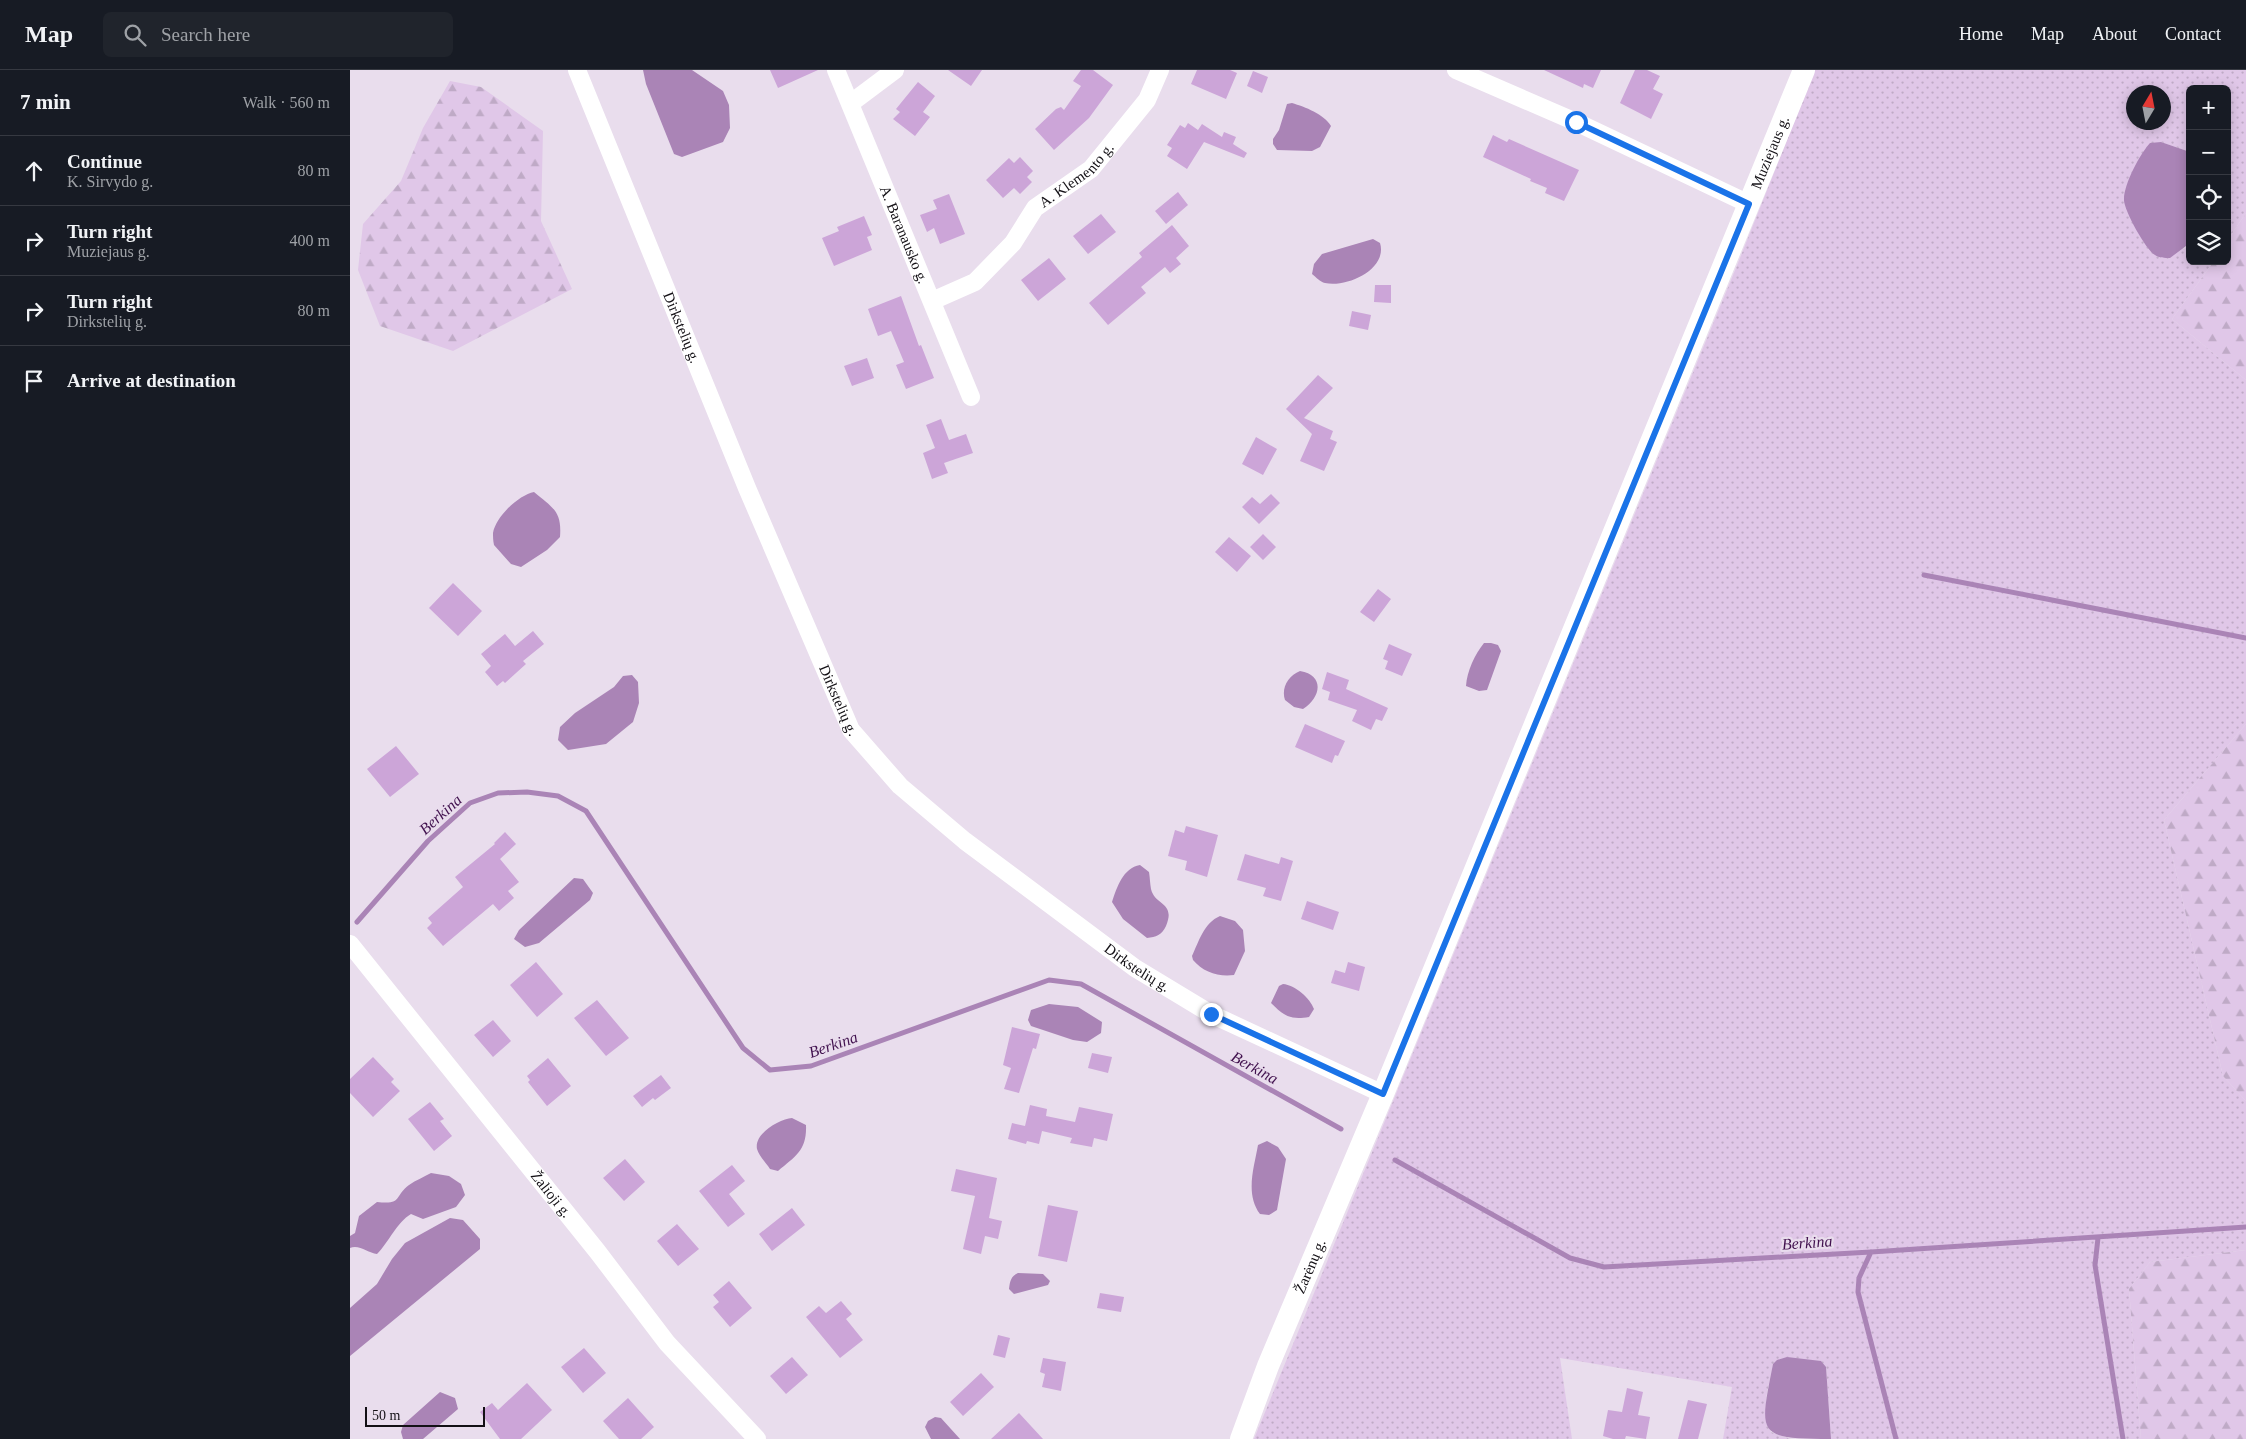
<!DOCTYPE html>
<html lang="en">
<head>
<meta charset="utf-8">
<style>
	body { margin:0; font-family:Georgia,serif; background:#20242c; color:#f1f3f6 }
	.controls { position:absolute; right:15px; top:15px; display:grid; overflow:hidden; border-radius:8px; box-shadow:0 2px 12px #0003 }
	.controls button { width:45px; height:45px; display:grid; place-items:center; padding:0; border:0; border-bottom:1px solid #363941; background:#171b24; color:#f1f3f6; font:25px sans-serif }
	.compass { position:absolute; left:1776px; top:15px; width:45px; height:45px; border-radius:50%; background:#171b24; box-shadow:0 2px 12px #0003; rotate:10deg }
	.scale { position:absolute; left:15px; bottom:12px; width:120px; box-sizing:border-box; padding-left:5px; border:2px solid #131015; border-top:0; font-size:14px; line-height:18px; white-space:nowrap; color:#131015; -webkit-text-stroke:4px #e9dded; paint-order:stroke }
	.stop { position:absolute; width:15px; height:15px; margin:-11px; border:4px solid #1a73e8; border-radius:50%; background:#fff }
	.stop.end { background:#1a73e8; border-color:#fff; box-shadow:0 1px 5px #0008 }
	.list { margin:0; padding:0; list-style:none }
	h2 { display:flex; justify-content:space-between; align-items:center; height:65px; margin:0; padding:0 20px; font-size:21px }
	h2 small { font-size:16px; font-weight:400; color:#9ea1a6 }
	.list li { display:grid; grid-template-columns:32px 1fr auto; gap:15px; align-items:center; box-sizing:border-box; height:70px; padding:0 20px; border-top:1px solid #363941 }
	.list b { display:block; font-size:19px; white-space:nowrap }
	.list p { margin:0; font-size:16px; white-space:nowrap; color:#9ea1a6 }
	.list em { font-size:16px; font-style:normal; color:#9ea1a6 }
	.icon { flex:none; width:28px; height:28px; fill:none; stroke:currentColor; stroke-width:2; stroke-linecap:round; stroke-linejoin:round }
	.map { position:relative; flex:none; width:1896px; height:1369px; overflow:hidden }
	header { display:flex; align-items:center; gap:30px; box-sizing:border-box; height:70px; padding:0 25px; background:#171b24; border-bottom:1px solid #363941 }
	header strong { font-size:24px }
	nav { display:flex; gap:28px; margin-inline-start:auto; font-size:18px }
	.search { width:350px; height:45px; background:#20242c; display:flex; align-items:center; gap:12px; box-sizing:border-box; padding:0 18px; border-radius:8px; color:#9ea1a6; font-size:19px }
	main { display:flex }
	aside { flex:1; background:#171b24 }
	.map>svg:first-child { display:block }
	.grass { fill:url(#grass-dots); fill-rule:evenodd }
	.forest { fill:url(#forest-firs) }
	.water { fill:#aa84b6 }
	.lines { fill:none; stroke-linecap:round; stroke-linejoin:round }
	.stream { stroke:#aa84b6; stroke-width:5 }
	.building { fill:#cca5d8 }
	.minor { stroke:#fff; stroke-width:18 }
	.major { stroke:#fff; stroke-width:22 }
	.route { stroke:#1a73e8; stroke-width:6 }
	.labels { text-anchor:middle; stroke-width:4.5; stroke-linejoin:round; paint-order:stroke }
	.street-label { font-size:15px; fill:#131015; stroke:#e9dded }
	.water-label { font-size:16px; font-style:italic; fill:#41114e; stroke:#e9dded }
</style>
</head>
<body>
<header>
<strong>Map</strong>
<div class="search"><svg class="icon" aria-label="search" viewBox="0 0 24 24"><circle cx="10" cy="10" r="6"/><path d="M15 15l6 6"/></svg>Search here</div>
<nav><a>Home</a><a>Map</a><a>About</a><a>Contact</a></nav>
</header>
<main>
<aside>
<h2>7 min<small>Walk · 560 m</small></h2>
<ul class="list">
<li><svg class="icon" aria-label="ahead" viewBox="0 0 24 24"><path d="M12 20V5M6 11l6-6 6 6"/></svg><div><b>Continue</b><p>K. Sirvydo g.</p></div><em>80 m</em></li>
<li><svg class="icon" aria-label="right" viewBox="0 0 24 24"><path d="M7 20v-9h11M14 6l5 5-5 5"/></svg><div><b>Turn right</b><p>Muziejaus g.</p></div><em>400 m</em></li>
<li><svg class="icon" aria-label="right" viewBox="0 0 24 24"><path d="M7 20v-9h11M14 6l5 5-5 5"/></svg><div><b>Turn right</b><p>Dirkstelių g.</p></div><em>80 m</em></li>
<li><svg class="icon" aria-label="arrive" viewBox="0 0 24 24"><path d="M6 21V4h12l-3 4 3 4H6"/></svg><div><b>Arrive at destination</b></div></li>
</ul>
</aside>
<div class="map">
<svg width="1896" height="1369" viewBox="0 0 1896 1369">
	<defs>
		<pattern id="grass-dots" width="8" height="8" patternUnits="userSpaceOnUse" patternTransform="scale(1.25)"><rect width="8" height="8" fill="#e0c7e8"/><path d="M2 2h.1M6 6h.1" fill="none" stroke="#bfaac6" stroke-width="1.8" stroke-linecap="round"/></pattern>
		<pattern id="forest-firs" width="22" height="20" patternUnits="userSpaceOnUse" patternTransform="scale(1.25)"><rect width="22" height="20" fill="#e0c7e8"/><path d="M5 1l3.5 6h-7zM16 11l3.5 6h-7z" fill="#bfaac6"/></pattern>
	</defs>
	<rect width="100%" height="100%" fill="#e9dded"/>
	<path class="grass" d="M1465,0H1896V143L1877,171V19H1840V82L1811,72L1780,110L1775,120L1834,179L1840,173V191H1864L1822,249L1896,310V654L1814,750L1873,1006L1896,1031V1180L1800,1192L1779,1219L1791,1369H1481L1476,1297L1423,1294C1418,1321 1411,1336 1421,1362L1441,1369H1373L1382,1317L1210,1288L1222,1369H904L1388,193ZM1784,22H1814V52H1784Z"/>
	<path class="forest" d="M100,11L131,17L193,61L191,151L222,219L103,281L30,256L8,200L13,154L51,111L73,58Z
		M1896,143V310L1822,249L1864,191H1877V171Z
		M1896,654V1031L1873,1006L1814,750Z
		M1896,1180V1369H1791L1779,1219L1800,1192Z"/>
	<path class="water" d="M293,0H342L373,21L379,35L380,58L373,72L332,87L324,84L296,14Z
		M942,33C955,37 974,44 981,56L970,77L962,81L927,80L923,74V69L929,60L937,34Z
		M1811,72L1840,82V173L1820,188C1815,188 1809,188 1805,185C1796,180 1773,139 1774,129C1774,114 1790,84 1800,73Z
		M1023,169L1030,173C1038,199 997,218 975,213C970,212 966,207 962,204L964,194L972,184Z
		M184,422C203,438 212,441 210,467L197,480L171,497L161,494L144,475C143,471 143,466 143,463C146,446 169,425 184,422Z
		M1134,573H1141L1148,575L1151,581L1137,620L1129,621L1116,616C1117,601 1125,584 1134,573Z
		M950,601C975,605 971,628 953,639L944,637L935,630C931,618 938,606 950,601Z
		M282,605L288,612L289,633L283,652L256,674L218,680L208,670L210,657L225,643L264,617L273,606Z
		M790,795L799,802C800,808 800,814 801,819C805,836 826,832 816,856C812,865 806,867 797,868L773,849L762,832C767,817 773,798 790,795Z
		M224,808L233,809L243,823L240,830L189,873L175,877L164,869L169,860Z
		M870,846L885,851L893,860L895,881L884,905C868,907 853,902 843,890L842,886C849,871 854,853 870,846Z
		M933,914C945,915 960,928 964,939L959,947C940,950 934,946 921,933L929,916Z
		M699,934L728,937L752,952L751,963L737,972L723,970L681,956L678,950L681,940Z
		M442,1048L456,1055C457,1080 446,1086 428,1101L420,1099C416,1093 409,1086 407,1079C404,1063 430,1049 442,1048Z
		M917,1071L928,1077L936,1089L927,1140L919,1145L910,1144C895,1124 904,1098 908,1075Z
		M81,1103L99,1106L111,1114L115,1125L106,1137L73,1149L61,1144C47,1152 39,1172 27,1184C18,1183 9,1174 0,1178V1166L5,1163L9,1146L27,1132C53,1135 44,1126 59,1115C66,1110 74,1107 81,1103Z
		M100,1148L113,1150L130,1169V1179L0,1286V1238L27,1214L42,1189L55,1173Z
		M668,1203L693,1204L700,1211L698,1215L664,1224L659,1219C660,1211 661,1206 668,1203Z
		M1437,1287L1471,1291L1476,1297L1481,1369C1406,1369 1409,1365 1423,1294L1427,1290Z
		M90,1322L105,1328L108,1339L73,1369H53L51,1362L53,1355Z
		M585,1347L591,1348L610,1369H581L575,1357L578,1351Z"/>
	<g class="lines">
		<path class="stream" d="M1574,505L1896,568
			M7,852L78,771L120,733L148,723L177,722L208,726L236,741L393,978L420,1000L461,996L699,910L731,914L991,1059
			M1045,1090L1220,1188L1254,1197L1521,1182L1896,1157
			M1748,1168L1745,1195L1773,1369
			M1521,1182L1509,1208L1508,1222L1546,1369"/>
	</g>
	<path class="building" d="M420,0H468L428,18Z
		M598,0H632L621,16Z
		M731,0H743L763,15L739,48L704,80L685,59L706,39L711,37L714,40L731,16L723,11Z
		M847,0H880L887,3L876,29L841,14Z
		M1194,0H1251L1243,18L1234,14L1233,18Z
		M1285,0H1297L1310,6L1303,19L1313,24L1301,49L1270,33Z
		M903,1L918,7L912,23L897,16Z
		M568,12L585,26L573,42L580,47L565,66L543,49L550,42L546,39Z
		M838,53L848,60L852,54L872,67L874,62L886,67L883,74L897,83L894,88L854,72L837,99L817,86L822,78L817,75L830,55L835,58Z
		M1143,65L1157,72L1159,69L1229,100L1214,131L1195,123L1197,118L1180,111L1181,109L1133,87Z
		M670,87L683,101L677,107L682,112L670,124L664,118L653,128L636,110L659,88L664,93Z
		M828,122L838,135L816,154L805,141Z
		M599,124L615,164L590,174L584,158L577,162L570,145L587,139L583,130Z
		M751,144L766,162L738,184L723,166Z
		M514,146L522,165L517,167L522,180L484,196L472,168L489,161L487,157Z
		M822,155L839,176L826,188L831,194L820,203L815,197L791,217L796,223L758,255L739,233L792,187L789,183Z
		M699,188L716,209L688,231L671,210Z
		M1025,215H1041V233L1024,232Z
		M551,226L569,276L571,275L584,308L556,319L546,295L554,292L541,261L528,266L518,239Z
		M1002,241L1021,245L1018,260L999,256Z
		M517,288L524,308L502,316L494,296Z
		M968,305L983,318L954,348L983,361L980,369L987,372L974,401L950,391L962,364L936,339Z
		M591,349L599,370L616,364L623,383L594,393L598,403L582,409L573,383L585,378L576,355Z
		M906,367L927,379L913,405L892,394Z
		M921,424L930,433L909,454L892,437L902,427L910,434Z
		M913,464L926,477L913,490L900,477Z
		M879,467L901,486L887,502L865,482Z
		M103,513L132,541L108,566L79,538Z
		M1028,519L1041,529L1024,552L1010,542Z
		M183,561L194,574L173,591L176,594L155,613L153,611L147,616L135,602L141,596L131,584L155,564L165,576Z
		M1039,574L1062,584L1052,606L1035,599L1038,591L1033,589Z
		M977,602L999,610L996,619L1038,638L1032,651L1026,649L1021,660L1002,651L1007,640L978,630L980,622L972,619Z
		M955,654L995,671L988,686L985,685L982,693L945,677Z
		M46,676L69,704L40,727L17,699Z
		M836,756L868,765L857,807L835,800L837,791L818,786L825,760L834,763Z
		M155,762L166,774L150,789L169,812L158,821L164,828L149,841L143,834L93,876L77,858L82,853L78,848L113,817L105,807L145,774L144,773Z
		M895,784L929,794L931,787L943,791L931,831L913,826L916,818L887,810Z
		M957,831L989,842L983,860L951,849Z
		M186,892L213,924L187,947L160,915Z
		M998,892L1015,897L1009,921L981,913L985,900L995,903Z
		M247,930L279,968L256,986L224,948Z
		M143,950L161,971L143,987L124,965Z
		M662,957L690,964L686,979L683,978L669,1023L654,1019L661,998L653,995Z
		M742,983L762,987L758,1003L738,998Z
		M23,987L44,1009L41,1012L50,1021L23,1047L0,1023V1009Z
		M198,988L221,1016L197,1036L178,1012L180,1010L177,1006Z
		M311,1005L321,1018L305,1030L303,1028L292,1037L283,1026Z
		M80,1032L94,1049L90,1051L102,1066L84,1081L58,1049Z
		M680,1035L697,1039L696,1046L725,1052L729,1037L763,1044L757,1071L744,1068L742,1077L720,1073L722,1068L692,1061L689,1074L677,1071L676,1074L658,1069L662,1053L675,1056Z
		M275,1089L295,1112L274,1131L253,1108Z
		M382,1095L395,1111L379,1124L395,1144L378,1157L349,1121Z
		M606,1099L647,1108L639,1148L652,1151L648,1169L635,1166L631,1184L613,1179L625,1126L601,1121Z
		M698,1135L728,1141L717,1192L688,1186Z
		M442,1138L455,1155L422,1181L409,1164Z
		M327,1154L349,1179L328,1196L307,1171Z
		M379,1211L402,1238L380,1257L363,1237L369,1232L363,1225Z
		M750,1223L774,1227L771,1242L747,1238Z
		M491,1231L502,1244L496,1249L513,1270L490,1288L456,1247L469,1236L476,1243Z
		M648,1265L660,1268L655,1288L643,1285Z
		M234,1278L256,1303L233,1323L211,1297Z
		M442,1287L458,1305L436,1324L420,1306Z
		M693,1288L716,1292L711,1321L692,1317L695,1304L690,1302Z
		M631,1303L644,1317L613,1346L600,1332Z
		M177,1313L202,1340L171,1369H150L130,1342L142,1333L148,1340Z
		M1277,1318L1293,1322L1288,1345L1300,1347L1296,1369L1276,1366L1275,1369H1263L1253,1366L1258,1340L1272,1342Z
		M278,1328L304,1357L291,1369H269L253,1351Z
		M1338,1330L1357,1334L1348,1369H1328Z
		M669,1343L693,1369H641Z"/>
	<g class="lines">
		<g class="minor">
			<path id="s1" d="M227,0L397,418L501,660L550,716L615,771L785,898L861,944L1033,1024"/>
			<path id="s2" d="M486,0L621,327"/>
			<path d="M1106,0L1226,52L1399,134"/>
			<path d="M501,33L545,0"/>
			<path id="s3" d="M582,231L625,212L663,173L685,138L741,99L797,30L810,0"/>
			<path id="s4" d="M0,874L247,1181L317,1273L407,1369"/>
		</g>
		<path class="major" id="s5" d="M891,1369L918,1296L1033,1024L1454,0"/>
	</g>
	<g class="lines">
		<path class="route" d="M861,944L1033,1024L1399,134L1226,52"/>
	</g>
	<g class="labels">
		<g class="street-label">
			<text dy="5" stroke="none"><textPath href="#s5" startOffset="1391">Muziejaus g.</textPath></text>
			<text dy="5" stroke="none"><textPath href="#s3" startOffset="196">A. Klemento g.</textPath></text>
			<text dy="5" stroke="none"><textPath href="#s2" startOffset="178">A. Baranausko g.</textPath></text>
			<text dy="5" stroke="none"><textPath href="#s1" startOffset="278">Dirkstelių g.</textPath></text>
			<text dy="5" stroke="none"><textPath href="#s1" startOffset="682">Dirkstelių g.</textPath></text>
			<text dy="5" stroke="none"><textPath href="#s1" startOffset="1088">Dirkstelių g.</textPath></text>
			<text dy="5" stroke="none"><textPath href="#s4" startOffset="321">Žalioji g.</textPath></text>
			<text dy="5" stroke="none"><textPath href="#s5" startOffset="186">Žarėnų g.</textPath></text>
		</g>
		<g class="water-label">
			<text transform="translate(90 744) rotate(-42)" y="6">Berkina</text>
			<text transform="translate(483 974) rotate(-19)" y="6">Berkina</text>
			<text transform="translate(905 997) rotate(29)" y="6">Berkina</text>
			<text transform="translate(1457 1172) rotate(-4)" y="6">Berkina</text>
		</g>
	</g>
</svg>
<div class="controls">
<button>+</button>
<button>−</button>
<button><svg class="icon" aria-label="locate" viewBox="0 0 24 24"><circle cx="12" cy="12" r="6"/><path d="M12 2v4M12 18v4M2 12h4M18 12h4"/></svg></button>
<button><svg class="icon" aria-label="layers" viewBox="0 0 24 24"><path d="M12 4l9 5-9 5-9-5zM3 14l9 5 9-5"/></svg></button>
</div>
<svg class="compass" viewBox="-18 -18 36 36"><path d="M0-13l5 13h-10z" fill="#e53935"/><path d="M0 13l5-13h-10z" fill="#9ea1a6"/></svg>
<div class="scale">50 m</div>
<div class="stop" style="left:1226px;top:52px"></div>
<div class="stop end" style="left:861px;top:944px"></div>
</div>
</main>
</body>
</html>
